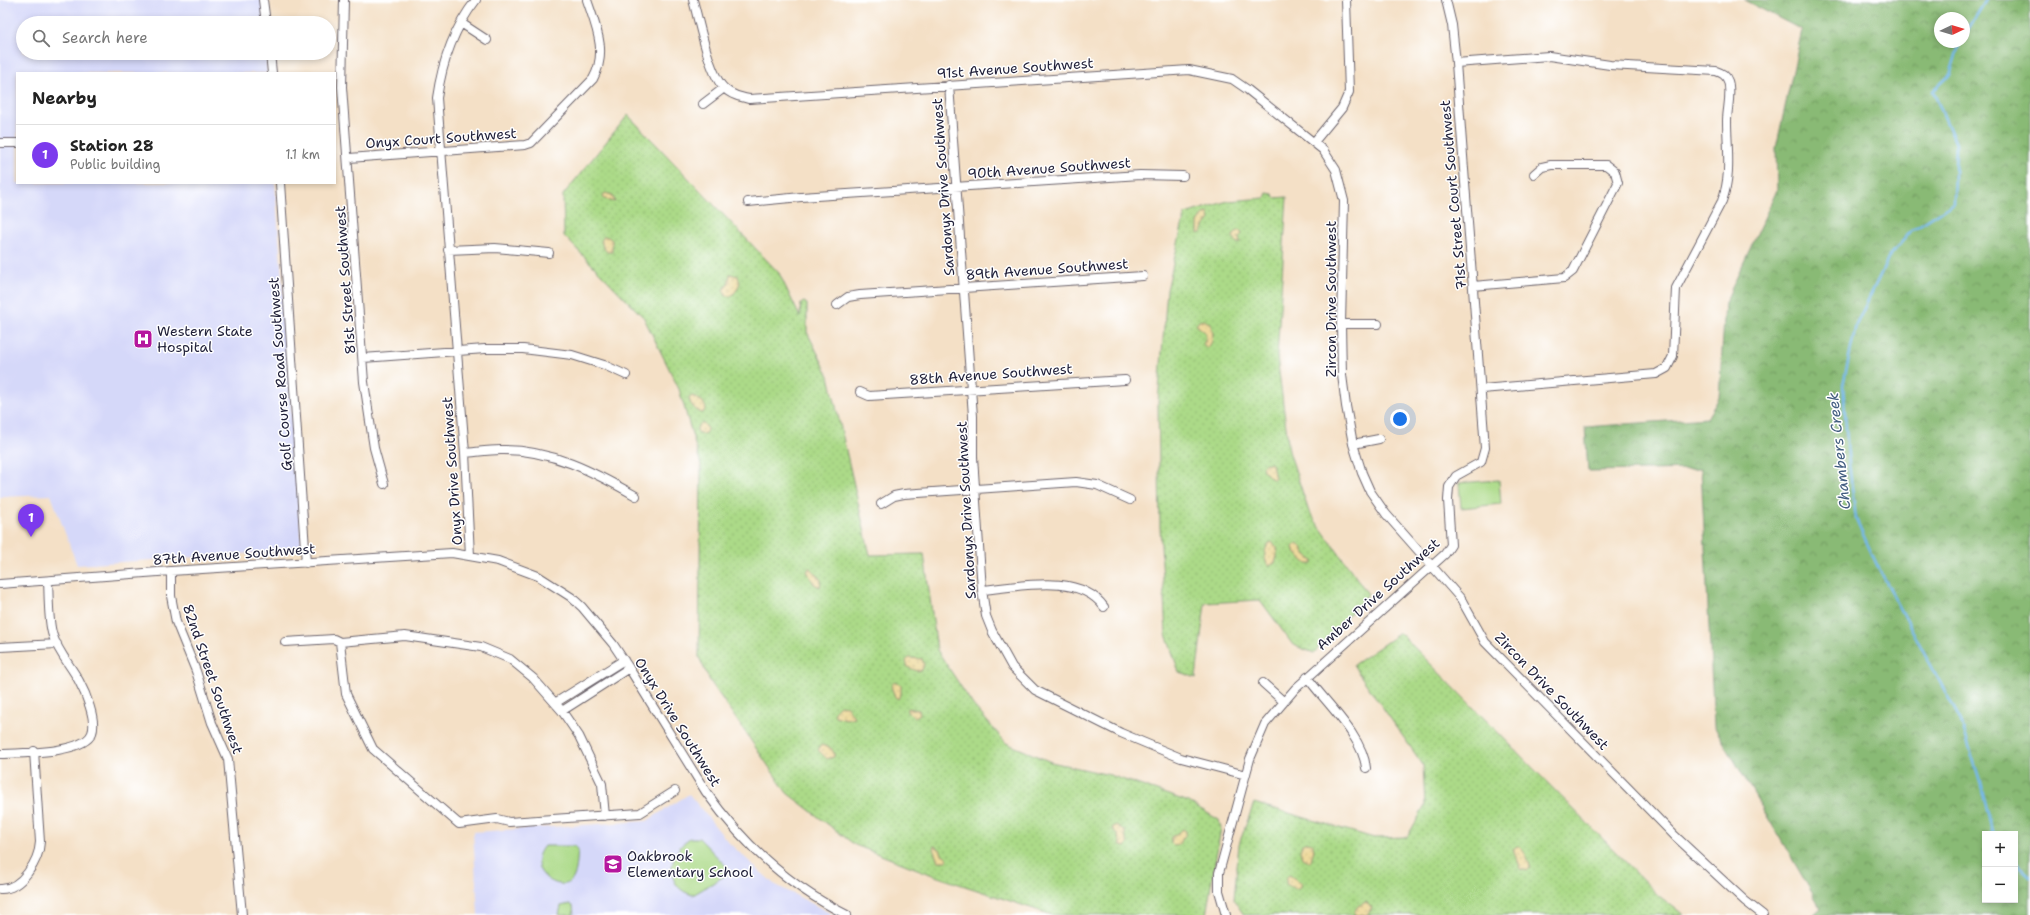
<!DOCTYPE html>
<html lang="en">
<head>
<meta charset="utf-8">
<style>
	body { margin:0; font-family:"Shantell Sans",sans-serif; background:#f6f6f6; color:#222 }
	.controls { position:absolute; right:12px; bottom:12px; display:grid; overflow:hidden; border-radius:0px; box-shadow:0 2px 6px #0003 }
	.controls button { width:36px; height:36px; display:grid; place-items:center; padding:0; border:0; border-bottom:1px solid #e0e0e0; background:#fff; color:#222; font:20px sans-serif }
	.compass { position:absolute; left:1934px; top:12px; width:36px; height:36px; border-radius:50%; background:#fff; box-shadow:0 2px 6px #0003; rotate:86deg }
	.you { position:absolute; left:1400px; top:419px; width:14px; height:14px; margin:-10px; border:3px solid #fff; border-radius:50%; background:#1a73e8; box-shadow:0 0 0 6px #1a73e833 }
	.badge { display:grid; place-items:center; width:26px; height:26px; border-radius:50%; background:#7c3aed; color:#fff; font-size:13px; font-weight:700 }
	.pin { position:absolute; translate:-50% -33px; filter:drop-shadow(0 1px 2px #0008) }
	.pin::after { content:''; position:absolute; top:21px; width:14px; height:12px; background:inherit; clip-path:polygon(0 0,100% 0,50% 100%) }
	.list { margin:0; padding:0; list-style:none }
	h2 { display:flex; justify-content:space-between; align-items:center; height:52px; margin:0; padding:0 16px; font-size:17px }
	h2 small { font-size:13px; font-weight:400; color:#767676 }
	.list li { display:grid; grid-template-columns:26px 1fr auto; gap:12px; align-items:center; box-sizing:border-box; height:60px; padding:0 16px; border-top:1px solid #e0e0e0 }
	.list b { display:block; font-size:15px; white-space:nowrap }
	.list p { margin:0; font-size:13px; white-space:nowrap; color:#767676 }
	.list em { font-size:13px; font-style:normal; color:#767676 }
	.icon { flex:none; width:22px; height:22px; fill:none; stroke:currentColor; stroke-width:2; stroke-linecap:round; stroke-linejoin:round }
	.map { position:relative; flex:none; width:2030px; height:915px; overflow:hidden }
	.search { position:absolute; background:#fff; box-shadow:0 2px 6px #0003; left:16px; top:16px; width:320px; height:44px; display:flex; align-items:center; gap:10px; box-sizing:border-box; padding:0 14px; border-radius:22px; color:#767676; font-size:15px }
	.panel { position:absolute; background:#fff; box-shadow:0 2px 6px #0003; left:16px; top:72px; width:320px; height:112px; border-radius:0px }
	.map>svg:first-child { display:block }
	.built { fill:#d5d8f9 }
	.grass { fill:url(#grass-dots); stroke:#677e62 }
	.forest { fill:url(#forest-crowns); stroke:#566e58; fill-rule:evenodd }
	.sand { fill:url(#sand-dots); stroke:#887e6c }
	.park { fill:url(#park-crowns); stroke:#677e62 }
	.garden { fill:#acda88; stroke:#677e62 }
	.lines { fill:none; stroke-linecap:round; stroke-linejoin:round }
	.stream { stroke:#75b8eb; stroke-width:2.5 }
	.minor-casing { stroke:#6c646c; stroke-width:10 }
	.minor { stroke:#fff; stroke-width:8 }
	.labels { text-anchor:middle; stroke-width:3; stroke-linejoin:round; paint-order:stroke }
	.street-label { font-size:14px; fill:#22223b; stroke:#fff }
	.poi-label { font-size:14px; fill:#22223b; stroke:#fff; text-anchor:start }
	.water-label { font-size:15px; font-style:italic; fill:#435e81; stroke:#fff }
</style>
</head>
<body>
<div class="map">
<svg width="2030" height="915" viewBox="0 0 2030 915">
	<defs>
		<pattern id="grass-dots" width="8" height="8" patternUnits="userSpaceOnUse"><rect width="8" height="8" fill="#acda88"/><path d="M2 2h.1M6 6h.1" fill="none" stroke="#94bb76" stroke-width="1.8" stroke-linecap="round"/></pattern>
		<pattern id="forest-crowns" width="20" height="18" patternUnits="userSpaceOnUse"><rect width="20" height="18" fill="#89ba74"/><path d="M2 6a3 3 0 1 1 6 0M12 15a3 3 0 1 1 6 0" fill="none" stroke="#709760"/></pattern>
		<pattern id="sand-dots" width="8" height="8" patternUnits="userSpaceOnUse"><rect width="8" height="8" fill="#eeda9e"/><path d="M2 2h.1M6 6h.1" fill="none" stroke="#ccbb89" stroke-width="1.8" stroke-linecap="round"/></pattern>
		<pattern id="park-crowns" width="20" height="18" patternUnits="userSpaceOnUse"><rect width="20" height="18" fill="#acda88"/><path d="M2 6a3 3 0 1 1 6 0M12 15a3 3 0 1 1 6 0" fill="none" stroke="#94bb76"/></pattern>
	</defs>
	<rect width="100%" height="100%" fill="#fff"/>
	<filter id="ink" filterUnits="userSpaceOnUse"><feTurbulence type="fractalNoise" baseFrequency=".025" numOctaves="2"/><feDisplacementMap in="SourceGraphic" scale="8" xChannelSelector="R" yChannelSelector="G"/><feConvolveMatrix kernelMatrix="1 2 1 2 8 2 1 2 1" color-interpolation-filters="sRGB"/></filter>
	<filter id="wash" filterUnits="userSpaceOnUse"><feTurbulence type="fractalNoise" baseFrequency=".012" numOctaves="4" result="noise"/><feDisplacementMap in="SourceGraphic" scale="16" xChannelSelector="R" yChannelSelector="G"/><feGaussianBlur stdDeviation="0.9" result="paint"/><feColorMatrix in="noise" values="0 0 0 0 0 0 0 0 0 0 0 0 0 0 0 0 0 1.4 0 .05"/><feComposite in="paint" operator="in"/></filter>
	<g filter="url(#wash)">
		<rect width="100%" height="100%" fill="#f4e0c6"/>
		<path class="built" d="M0,0H262L264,23H23V53H266L267,73H17V183H275L302,550L77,565L51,495L0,497Z
			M689,794L729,843L774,884L834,915H478L473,832L647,821Z"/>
		<path class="grass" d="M628,115L779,273L800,317L801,303L804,302L807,304V332L829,376L870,555L924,554L937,650L973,705L1006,743L1051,762L1110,775L1189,802L1219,820L1221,828L1206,915H1052L938,877L855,845L787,793L710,681L699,657L701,465L679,389L644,318L564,236L563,195Z
			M1267,193L1273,194L1275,198L1287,197L1277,356L1289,451L1309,512L1368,594L1314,653L1293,645L1260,600L1205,603L1196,678L1179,672L1166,634L1160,527L1158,402L1167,290L1185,214L1228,201L1265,198Z
			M1400,633L1659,896L1684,915H1244L1234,900L1239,844L1254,803L1374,838L1407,837L1425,806L1423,765L1353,665Z"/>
		<path class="forest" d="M1744,0H2030V915H1813L1821,908L1714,726L1701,469L1588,471L1585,427L1707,418L1719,398L1725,303L1777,190L1776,148L1802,30ZM1940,18H1964V42H1940ZM1985,834H2015V900H1985Z"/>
		<path class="sand" d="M605,193L612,195L615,202L604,199L603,196Z
			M1208,213L1210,219L1205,225L1202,232L1198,234V223L1204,214Z
			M1239,230L1242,234L1239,237L1240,243H1237L1233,237L1235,233Z
			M604,236L608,237L612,240V252H607L603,247L601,241Z
			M730,274L738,276L740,283L736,291L731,296H726L723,290L728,284Z
			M1204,320L1209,323C1214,330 1215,342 1207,348L1203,345L1206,337L1205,332L1196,325L1199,321Z
			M693,396L703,402L706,408L703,413C696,412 689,404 689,397Z
			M697 429a5 5 0 1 1 10 0a5 5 0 1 1-10 0Z
			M1266,463L1272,464L1275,479H1272L1263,470L1262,466Z
			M1272,542L1277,547V556L1275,563L1269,566C1263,560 1264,551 1268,544Z
			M1297,543L1302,546L1304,553L1313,561L1312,564H1307L1295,553L1293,547Z
			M810,567L821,580L820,587L814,584L807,571Z
			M909,658L922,659L924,665L922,670L917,671L908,667L906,661Z
			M894,682L901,685V694L898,699L895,697L891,686Z
			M840,705L847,706L854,717L846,719L835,716L834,711Z
			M907,708L919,710L920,714L915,717L907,712Z
			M821,745L831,748L834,753V757L827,759L818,750Z
			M1116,825L1125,831V836L1128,844L1125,847L1121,846L1117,834L1112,828Z
			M1183,829L1186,831V834L1178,845L1174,846L1171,843L1172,837Z
			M1308,842L1312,843L1314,850L1310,862L1302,858L1300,851L1302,844Z
			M934,846L940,849L942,854L947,857V861H938L933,849Z
			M1517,846C1524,848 1530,862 1530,868L1527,871L1521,869L1513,849Z
			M1289,875L1302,883L1300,887L1295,889L1286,884V878Z
			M1366,902L1372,907L1367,915H1355L1354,912L1358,906Z"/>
		<path class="park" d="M570,904L573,906L574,915H559L561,906Z"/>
		<path class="garden" d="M1499,480L1501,504L1461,508L1459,483Z
			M690,838H699L727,867L726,875L693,895C663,888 668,852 690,838Z
			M544,846H575L578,850C577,858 577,874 572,880C561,894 523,871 544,846Z"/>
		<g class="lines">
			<path class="stream" d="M1964,36L1986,0
				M1960,42L1950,75L1933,91L1956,144L1954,203L1912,230L1889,257L1856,325L1843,385L1848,456L1856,519L1877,565L1961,721L1980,781L1992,831L1994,834
				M2015,862L2030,876"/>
		</g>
	</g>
	<g filter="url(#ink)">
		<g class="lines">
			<g class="minor-casing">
				<path id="minor" d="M263,0L266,23
					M344,0L342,87L364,382L374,448L384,484
					M693,0C699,21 709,74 724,88C731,95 740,97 749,99L1189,70L1232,79L1248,90L1323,150L1336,170L1344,201L1341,324L1342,375L1346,406L1353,444L1362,473L1370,491L1386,514L1461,599L1485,642L1675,836L1745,901L1763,915
					M461,23L487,40
					M270,53L272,73
					M1456,63L1549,56L1610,65L1716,71C1722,73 1726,75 1728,81C1732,93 1727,109 1727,121C1727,148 1732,174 1722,201L1676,288L1673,356L1667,368L1656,374L1482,389
					M949,85L973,416V457L982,590L986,616L992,631L1012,667L1035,690L1121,733L1181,758L1246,775
					M703,104L724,88
					M1314,142L1342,108L1349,92L1346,0
					M0,143H17
					M349,158L525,145L531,143L593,79C608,52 596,27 587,0
					M280,183L306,563
					M748,202L801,197L1140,175L1183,176
					M448,250L495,248L549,253
					M1473,286L1564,278L1573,271L1618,183L1615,172L1606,165H1551L1542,167L1534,174
					M837,305L848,297L860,295L1143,276
					M1341,324H1378
					M363,358L485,349H523L572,355L604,365L626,375
					M860,392L869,396L1125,380
					M1353,444L1379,439
					M465,453C477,452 489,450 501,450C551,449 594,472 636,496
					M881,504L894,496L904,494L1076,482L1097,485L1130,500
					M470,556L465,453L437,98C442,63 454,28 476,0
					M171,571V596L176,622L196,671L212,723L228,759L242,915
					M0,584L171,571L452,553L498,561L538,576L571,597L582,607L613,644L629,668L706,792C743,844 790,887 847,915
					M982,590C1019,587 1079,572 1104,607
					M285,642L334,639L340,642L405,636L481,647L510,659L533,678L562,711L579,736L602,784L605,816
					M340,642L346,694L373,749L459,824L497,819L509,822L640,813L675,791
					M0,647L57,644
					M1307,677C1325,702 1363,736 1366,768
					M1263,683L1283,701
					M555,703L624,660
					M562,711L629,668
					M0,754C20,753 84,754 92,733C97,720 85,692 79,681C71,666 58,652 53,636C48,622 49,597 48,581
					M0,889C21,890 39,861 40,842L34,751
					M1226,915L1219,891V873L1250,759L1265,724L1295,689L1445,554L1451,545L1448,500L1449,487L1456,476L1481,462L1485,448L1456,63L1452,25L1446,0"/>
			</g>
			<use href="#minor" class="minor"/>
		</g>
	</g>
	<defs>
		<g id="hospital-square" transform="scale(1)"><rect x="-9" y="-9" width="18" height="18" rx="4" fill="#b5179e" stroke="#fff"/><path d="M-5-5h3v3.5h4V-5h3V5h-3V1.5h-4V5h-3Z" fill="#fff"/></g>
		<g id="school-square" transform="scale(1)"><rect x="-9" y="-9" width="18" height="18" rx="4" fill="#b5179e" stroke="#fff"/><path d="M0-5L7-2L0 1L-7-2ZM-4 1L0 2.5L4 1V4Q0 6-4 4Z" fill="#fff"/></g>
	</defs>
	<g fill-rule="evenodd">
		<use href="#hospital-square" x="143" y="339"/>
		<use href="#school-square" x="613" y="864"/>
	</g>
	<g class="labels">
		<g class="street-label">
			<text transform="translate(1015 68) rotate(-4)" y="5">91st Avenue Southwest</text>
			<text transform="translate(441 138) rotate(-4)" y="5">Onyx Court Southwest</text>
			<text transform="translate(1049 168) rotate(-4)" y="5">90th Avenue Southwest</text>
			<text transform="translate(943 187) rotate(-94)" y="5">Sardonyx Drive Southwest</text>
			<text transform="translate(1453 195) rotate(-95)" y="5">71st Street Court Southwest</text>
			<text transform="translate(1047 269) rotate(-4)" y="5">89th Avenue Southwest</text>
			<text transform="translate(345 280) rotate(-94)" y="5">81st Street Southwest</text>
			<text transform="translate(1331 299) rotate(-90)" y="5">Zircon Drive Southwest</text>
			<text transform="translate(280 374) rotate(-94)" y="5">Golf Course Road Southwest</text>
			<text transform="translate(991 374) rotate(-4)" y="5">88th Avenue Southwest</text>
			<text transform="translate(452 471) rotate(-94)" y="5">Onyx Drive Southwest</text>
			<text transform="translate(966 510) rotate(-93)" y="5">Sardonyx Drive Southwest</text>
			<text transform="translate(234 554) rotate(-4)" y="5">87th Avenue Southwest</text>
			<text transform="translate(1378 594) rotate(-42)" y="5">Amber Drive Southwest</text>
			<text transform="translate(213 679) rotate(71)" y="5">82nd Street Southwest</text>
			<text transform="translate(1552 691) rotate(46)" y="5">Zircon Drive Southwest</text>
			<text transform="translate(678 722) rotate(58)" y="5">Onyx Drive Southwest</text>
		</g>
		<g class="poi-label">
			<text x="157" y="336">Western State<tspan x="157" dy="16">Hospital</tspan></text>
			<text x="627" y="861">Oakbrook<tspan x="627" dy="16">Elementary School</tspan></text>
		</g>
		<g class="water-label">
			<text transform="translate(1839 451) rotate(-96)" y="5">Chambers Creek</text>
		</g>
	</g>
</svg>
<div class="controls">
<button>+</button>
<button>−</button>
</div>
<svg class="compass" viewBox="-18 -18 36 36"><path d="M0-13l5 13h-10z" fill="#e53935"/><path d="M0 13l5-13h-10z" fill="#767676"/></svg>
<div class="you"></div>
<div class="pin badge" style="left:31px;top:537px">1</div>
<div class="search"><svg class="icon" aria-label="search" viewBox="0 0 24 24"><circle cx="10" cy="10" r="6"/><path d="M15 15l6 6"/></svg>Search here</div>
<section class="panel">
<h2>Nearby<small></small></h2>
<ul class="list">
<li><span class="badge">1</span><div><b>Station 28</b><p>Public building</p></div><em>1.1 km</em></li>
</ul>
</section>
</div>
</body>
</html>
